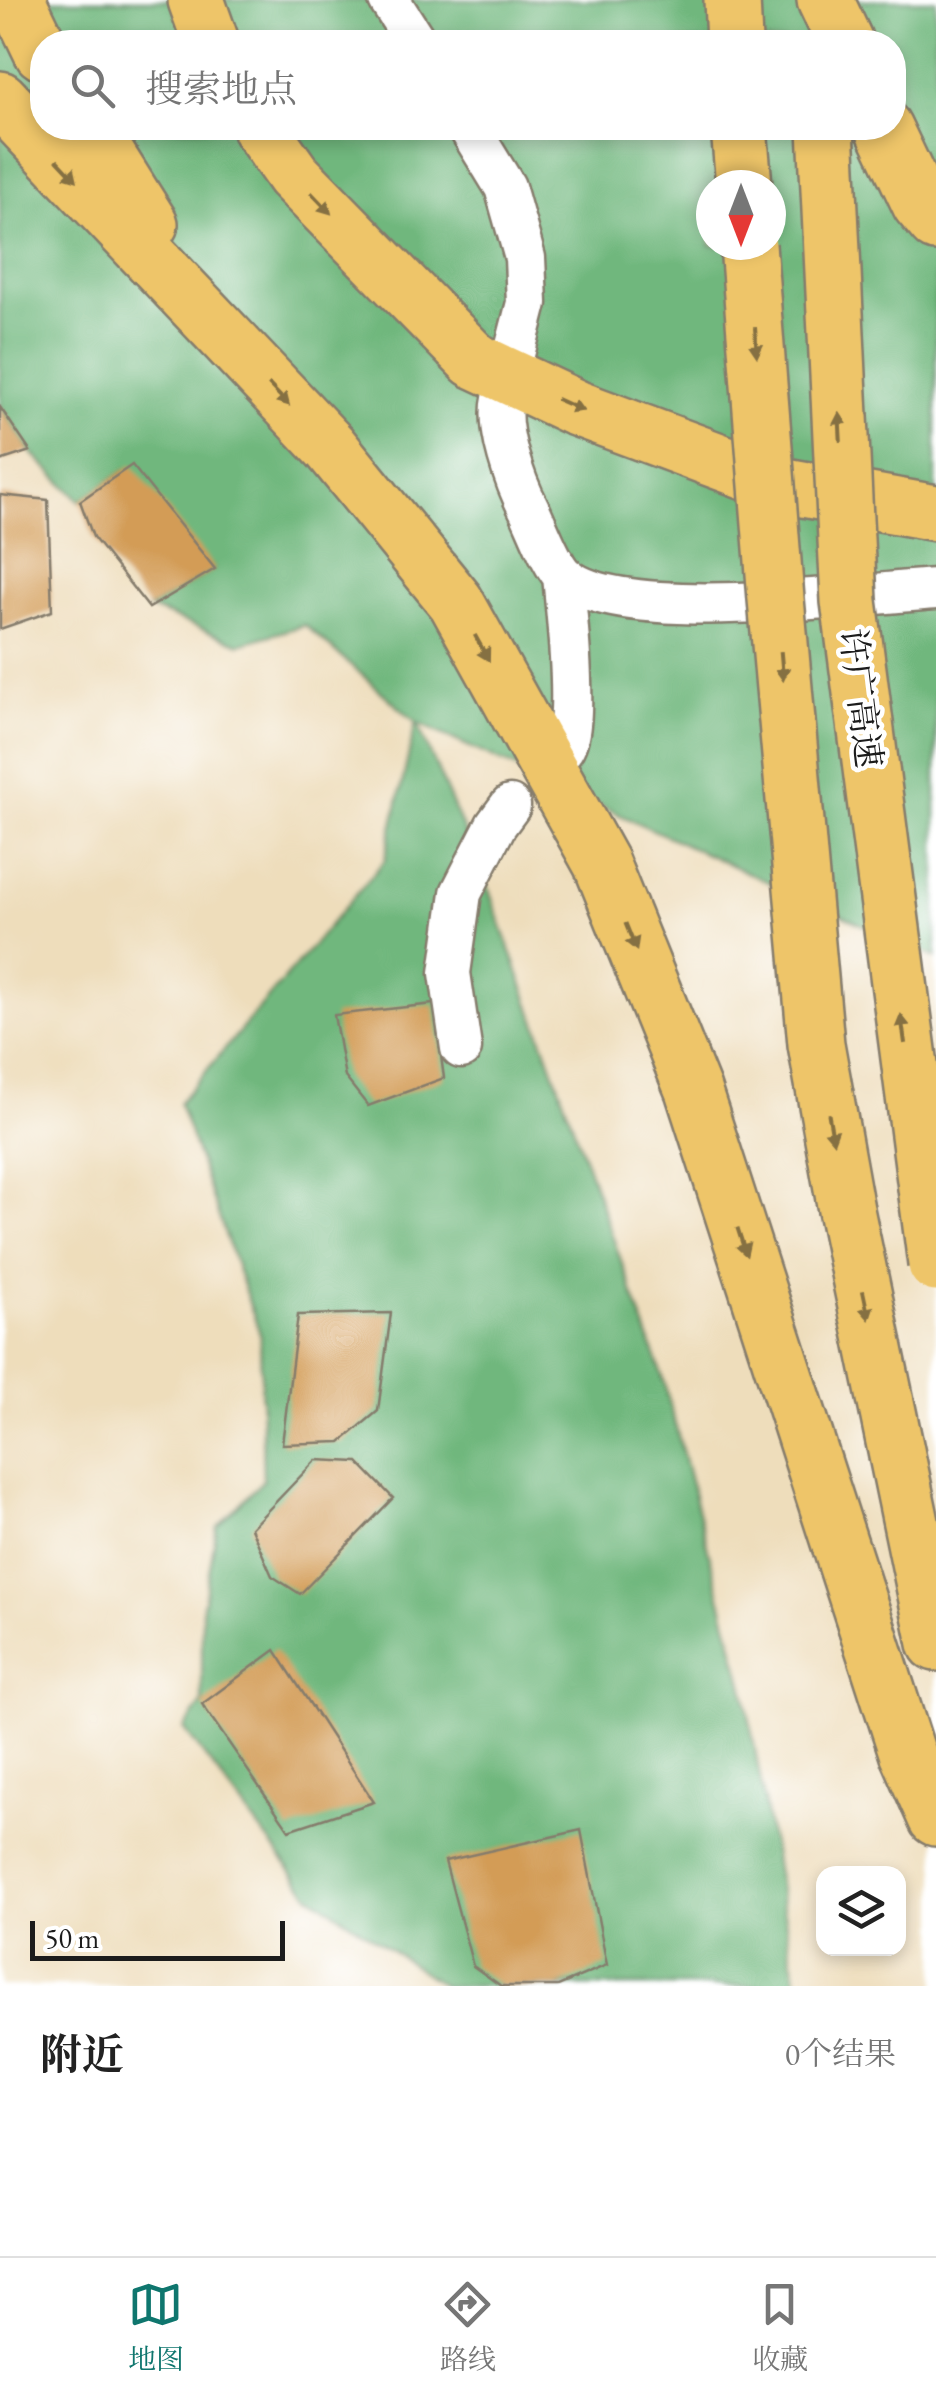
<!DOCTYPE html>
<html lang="zh">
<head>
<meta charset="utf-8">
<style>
	body { margin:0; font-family:"EB Garamond","Noto Serif SC",serif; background:#f6f6f6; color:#222 }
	.controls { position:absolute; right:30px; bottom:30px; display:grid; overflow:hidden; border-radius:20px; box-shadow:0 5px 15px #0003 }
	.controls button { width:90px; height:90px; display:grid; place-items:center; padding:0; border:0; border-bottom:2px solid #e0e0e0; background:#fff; color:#222; font:50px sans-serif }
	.compass { position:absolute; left:696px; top:170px; width:90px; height:90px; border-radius:50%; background:#fff; box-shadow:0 5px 15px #0003; rotate:180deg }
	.scale { position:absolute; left:30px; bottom:25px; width:255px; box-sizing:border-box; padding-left:10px; border:5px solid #1c1c1c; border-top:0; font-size:28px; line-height:35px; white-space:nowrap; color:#1c1c1c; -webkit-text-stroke:8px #fff; paint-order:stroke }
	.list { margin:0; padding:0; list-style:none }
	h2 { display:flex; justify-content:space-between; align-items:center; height:130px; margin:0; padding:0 40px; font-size:42px }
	h2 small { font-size:32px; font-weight:400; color:#767676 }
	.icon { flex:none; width:55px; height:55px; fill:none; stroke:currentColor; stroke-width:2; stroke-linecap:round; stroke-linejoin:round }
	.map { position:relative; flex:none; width:936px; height:1986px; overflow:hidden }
	.search { position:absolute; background:#fff; box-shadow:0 5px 15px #0003; left:30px; right:30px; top:30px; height:110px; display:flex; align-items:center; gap:25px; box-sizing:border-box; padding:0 35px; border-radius:40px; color:#767676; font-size:38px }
	.sheet { height:270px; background:#fff }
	nav { display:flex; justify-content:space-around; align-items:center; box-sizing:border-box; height:140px; border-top:2px solid #e0e0e0; background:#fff; font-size:28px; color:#767676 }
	nav a { display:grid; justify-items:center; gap:5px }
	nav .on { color:#0f766e }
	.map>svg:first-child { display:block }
	.forest { fill:#70b77d; stroke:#466a4c; stroke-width:2.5; fill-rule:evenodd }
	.building { fill:#d39c56 }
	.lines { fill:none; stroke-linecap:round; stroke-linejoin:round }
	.minor-casing { stroke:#857c6c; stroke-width:45 }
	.highway-casing { stroke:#857c6c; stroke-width:60 }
	.minor { stroke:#fff; stroke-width:40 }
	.highway { stroke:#eec569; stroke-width:55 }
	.highway-bridge-casing { stroke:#857c6c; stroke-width:60; stroke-linecap:butt }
	.highway-bridge { stroke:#eec569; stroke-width:55 }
	.oneway { fill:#857042 }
	.labels { text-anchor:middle; stroke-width:9; stroke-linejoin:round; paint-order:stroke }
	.street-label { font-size:35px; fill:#1c1c1c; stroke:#fff }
</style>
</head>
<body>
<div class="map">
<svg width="936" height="1986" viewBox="0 0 936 1986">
	<rect width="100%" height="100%" fill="#fff"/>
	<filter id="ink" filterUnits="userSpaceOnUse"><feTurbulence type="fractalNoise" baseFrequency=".01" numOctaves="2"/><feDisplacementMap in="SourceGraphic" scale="20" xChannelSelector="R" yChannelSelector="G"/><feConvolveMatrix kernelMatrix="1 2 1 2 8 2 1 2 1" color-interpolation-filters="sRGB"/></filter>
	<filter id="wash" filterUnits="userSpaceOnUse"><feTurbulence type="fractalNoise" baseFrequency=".0048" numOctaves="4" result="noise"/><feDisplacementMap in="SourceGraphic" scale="40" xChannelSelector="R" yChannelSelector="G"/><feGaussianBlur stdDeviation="2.25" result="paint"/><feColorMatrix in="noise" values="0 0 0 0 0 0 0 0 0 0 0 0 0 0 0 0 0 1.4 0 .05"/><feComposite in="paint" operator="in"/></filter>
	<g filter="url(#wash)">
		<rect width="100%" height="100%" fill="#edb"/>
		<path class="forest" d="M0,0H936V958L417,723L485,879L663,1378L744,1687L797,1986H444L309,1894L184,1729L202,1703V1611L217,1527L263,1480L260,1334L179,1103L385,860L416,722L305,625L240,644L149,608L214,569L126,470L80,501L30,451L0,407ZM42,42H894V128H42ZM711,185H771V245H711Z"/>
		<g id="blocks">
			<path class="building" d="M0,407L30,451L0,461Z
				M132,465L215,569L149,608L93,537L80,501Z
				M0,495L48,500L52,611L0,629Z
				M434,1004L444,1078L368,1106L345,1077L334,1015Z
				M391,1313L378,1411L341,1442L282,1444L298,1315Z
				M316,1460L358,1462L393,1498L300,1594L272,1576L251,1528Z
				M275,1650L374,1802L289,1830L202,1704Z
				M581,1830L607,1965L558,1986H501L473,1966L445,1861Z"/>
		</g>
	</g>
	<g filter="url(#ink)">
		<use href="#blocks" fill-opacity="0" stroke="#857c6c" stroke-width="2.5"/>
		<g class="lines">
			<g class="minor-casing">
				<path id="minor" d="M389,0L416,42
					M469,128L505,187L525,258L527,303L514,354
					M503,399C496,429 515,482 529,509C537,525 552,567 565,577C623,625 857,594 936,589
					M563,749C580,729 566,607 563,576
					M461,1048L450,973L461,893L496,825L510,806"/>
			</g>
			<g class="highway-casing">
				<path id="highway" d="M17,0L42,52
					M196,0L211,42
					M732,0L734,42
					M825,0L845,42
					M0,99L330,447L456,602L601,863L693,1090L907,1752L936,1818
					M90,128L150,224
					M260,128L293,175L474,360L576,408L786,486L936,513
					M739,128L744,185
					M884,128L920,204L936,223
					M846,1210L936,1643"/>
			</g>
			<use href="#minor" class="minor"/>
			<use href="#highway" class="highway"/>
			<g class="highway-bridge-casing">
				<path id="highway-bridge" d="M826,128L849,601L936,1264
					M748,245L776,599L816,1044L846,1210"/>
			</g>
			<use href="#highway-bridge" class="highway-bridge"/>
		</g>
		<defs><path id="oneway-solid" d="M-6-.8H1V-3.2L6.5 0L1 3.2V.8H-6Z" transform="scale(2.5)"/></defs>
		<g class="oneway">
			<use href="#oneway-solid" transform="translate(67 170) rotate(47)"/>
			<use href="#oneway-solid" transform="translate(321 203) rotate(46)"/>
			<use href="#oneway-solid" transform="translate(756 342) rotate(86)"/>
			<use href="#oneway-solid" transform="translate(279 395) rotate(46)"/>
			<use href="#oneway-solid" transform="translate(570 405) rotate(24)"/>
			<use href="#oneway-solid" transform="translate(840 427) rotate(-93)"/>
			<use href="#oneway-solid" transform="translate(482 648) rotate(61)"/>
			<use href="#oneway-solid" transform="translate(782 666) rotate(85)"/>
			<use href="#oneway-solid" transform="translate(631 937) rotate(68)"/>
			<use href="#oneway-solid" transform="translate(903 1029) rotate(-98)"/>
			<use href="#oneway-solid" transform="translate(831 1128) rotate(80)"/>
			<use href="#oneway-solid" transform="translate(742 1242) rotate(72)"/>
			<use href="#oneway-solid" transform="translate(866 1305) rotate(78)"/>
		</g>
	</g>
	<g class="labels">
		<g class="street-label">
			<text transform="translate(861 698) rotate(83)" y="12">许广高速</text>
		</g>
	</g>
</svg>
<div class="controls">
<button><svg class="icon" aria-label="layers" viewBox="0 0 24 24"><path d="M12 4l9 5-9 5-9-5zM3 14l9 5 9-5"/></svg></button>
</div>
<svg class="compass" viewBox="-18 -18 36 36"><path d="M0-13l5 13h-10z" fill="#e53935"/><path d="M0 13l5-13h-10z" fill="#767676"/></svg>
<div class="scale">50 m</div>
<div class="search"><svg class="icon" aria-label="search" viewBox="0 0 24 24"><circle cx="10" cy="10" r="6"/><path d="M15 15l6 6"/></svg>搜索地点</div>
</div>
<section class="sheet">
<h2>附近<small>0个结果</small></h2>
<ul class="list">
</ul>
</section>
<nav>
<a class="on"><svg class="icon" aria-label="map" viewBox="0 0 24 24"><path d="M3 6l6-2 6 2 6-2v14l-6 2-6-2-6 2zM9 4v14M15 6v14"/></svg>地图</a>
<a><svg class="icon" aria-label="directions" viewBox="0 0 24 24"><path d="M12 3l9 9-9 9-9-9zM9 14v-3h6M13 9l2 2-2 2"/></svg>路线</a>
<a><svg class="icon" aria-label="saved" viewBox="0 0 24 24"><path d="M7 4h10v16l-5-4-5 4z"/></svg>收藏</a>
</nav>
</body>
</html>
